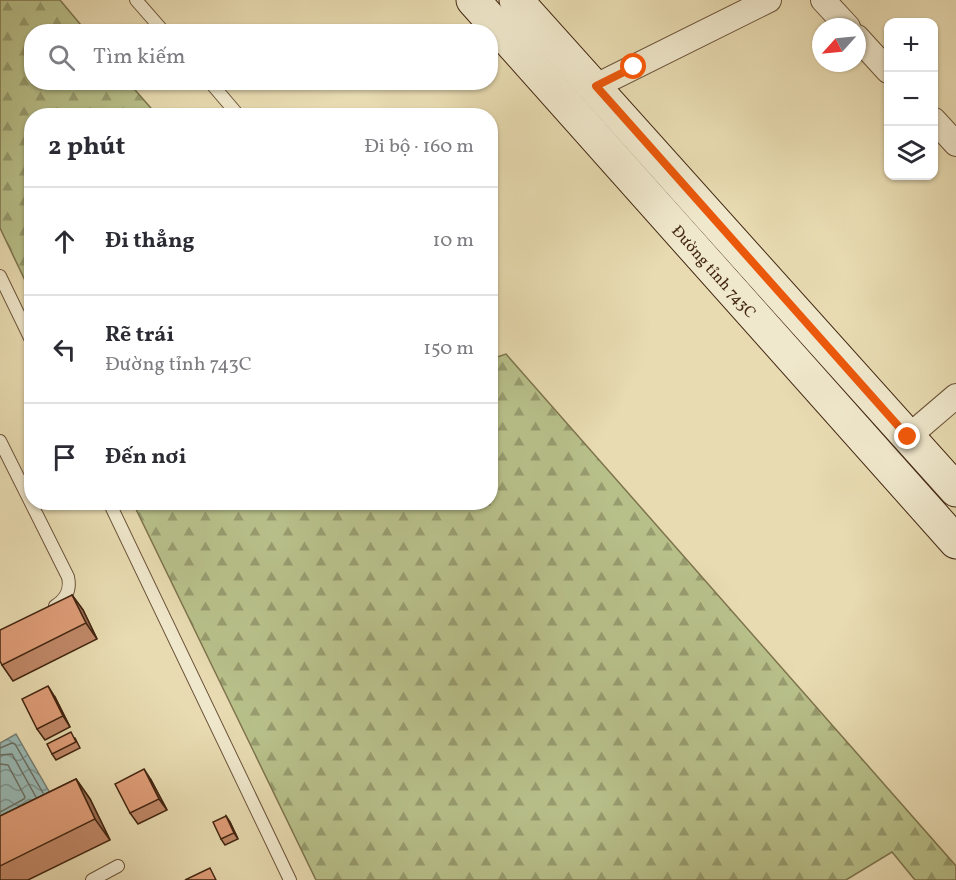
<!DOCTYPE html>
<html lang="vi">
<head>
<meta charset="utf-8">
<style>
	body { margin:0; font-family:Vollkorn,serif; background:#f2f2f3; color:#2b2b33 }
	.controls { position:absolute; right:18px; top:18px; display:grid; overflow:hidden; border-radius:12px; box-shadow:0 2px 4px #0004 }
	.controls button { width:54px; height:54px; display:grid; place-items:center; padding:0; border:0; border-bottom:2px solid #e1e1e2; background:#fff; color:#2b2b33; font:30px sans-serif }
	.compass { position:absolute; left:812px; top:18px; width:54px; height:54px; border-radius:50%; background:#fff; box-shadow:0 2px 4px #0004; rotate:243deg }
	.stop { position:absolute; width:18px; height:18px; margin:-14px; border:4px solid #ea580c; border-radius:50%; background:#fff }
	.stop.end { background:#ea580c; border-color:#fff; box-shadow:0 2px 6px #0008 }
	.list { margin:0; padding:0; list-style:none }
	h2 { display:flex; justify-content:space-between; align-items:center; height:78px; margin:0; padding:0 24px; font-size:26px }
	h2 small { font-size:20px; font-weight:400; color:#7c7c81 }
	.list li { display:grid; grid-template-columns:39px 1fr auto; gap:18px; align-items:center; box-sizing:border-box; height:108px; padding:0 24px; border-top:2px solid #e1e1e2 }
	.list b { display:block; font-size:22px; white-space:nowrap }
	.list p { margin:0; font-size:20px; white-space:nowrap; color:#7c7c81 }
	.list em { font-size:20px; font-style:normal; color:#7c7c81 }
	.icon { flex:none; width:33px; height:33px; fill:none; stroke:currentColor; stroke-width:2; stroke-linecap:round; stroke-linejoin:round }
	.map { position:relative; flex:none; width:956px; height:880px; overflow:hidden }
	.search { position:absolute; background:#fff; box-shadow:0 2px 4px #0004; left:24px; top:24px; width:474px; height:66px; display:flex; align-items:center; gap:15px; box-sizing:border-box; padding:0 21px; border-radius:24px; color:#7c7c81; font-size:22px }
	.panel { position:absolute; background:#fff; box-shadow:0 2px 4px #0004; left:24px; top:108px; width:474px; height:402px; border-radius:24px }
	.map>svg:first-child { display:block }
	.forest { fill:url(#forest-firs); stroke:#7e744e; stroke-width:1.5 }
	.water { fill:url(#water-waves); stroke:#777f73; stroke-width:1.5 }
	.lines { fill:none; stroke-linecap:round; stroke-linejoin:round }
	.shore { stroke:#6e7063; stroke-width:1.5 }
	.lane-casing { stroke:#6c543a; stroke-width:14 }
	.street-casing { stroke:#6c543a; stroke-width:26 }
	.secondary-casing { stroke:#432712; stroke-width:35 }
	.lane { stroke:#f0e8cc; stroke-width:12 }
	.street { stroke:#f0e8cc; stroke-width:24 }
	.secondary { stroke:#f0e8cc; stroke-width:33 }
	.wall { fill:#c08868; stroke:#432712; stroke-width:1.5 }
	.shaded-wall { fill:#9c6f55; stroke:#432712; stroke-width:1.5 }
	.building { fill:#df9e79; stroke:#432712; stroke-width:1.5 }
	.route { stroke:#ea580c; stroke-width:8 }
	.labels { text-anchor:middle; stroke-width:6; stroke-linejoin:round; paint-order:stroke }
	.street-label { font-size:16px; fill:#432712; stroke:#f0e8cc }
</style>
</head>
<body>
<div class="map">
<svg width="956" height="880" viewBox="0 0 956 880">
	<defs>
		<pattern id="forest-firs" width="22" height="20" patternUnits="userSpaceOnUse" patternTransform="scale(1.5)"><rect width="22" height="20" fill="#b8c08a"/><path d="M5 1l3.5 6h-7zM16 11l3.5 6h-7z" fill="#979c6f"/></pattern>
		<pattern id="water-waves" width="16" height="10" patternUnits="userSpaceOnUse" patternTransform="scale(1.5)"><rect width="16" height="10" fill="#99b9b4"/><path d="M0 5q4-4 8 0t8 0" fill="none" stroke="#7e9691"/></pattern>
	</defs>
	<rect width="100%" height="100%" fill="#e8dbb1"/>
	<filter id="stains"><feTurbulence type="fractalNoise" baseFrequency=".00333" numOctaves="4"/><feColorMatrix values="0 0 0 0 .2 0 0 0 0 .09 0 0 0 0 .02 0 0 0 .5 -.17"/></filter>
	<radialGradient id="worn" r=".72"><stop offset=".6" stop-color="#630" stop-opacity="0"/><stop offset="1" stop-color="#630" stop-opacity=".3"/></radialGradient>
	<path class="forest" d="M0,0H60L86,31L32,32V82L129,83L157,115L32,116L31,293L0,228Z
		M506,354L956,866V880H915L892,852L846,880H316L133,503L490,502L491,359Z"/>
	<path class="water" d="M16,734L58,807L0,837V743Z"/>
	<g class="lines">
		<path class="shore" d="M0,748L12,743L15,744L43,793
			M0,755L12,754L36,797
			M0,764L8,765L25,797L24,799L0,812"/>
		<g class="lane-casing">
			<path id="lane" d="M136,0L164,32
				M210,82L239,116
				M0,276L32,342
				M0,441L68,577C71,590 66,599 55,606
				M109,502L290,880
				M92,880L118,866"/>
		</g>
		<g class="street-casing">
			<path id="street" d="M823,0L848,27
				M857,37L888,71
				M596,86L769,0
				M934,120L956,144
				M908,437L956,396"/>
		</g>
		<g class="secondary-casing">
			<g id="secondary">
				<path id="s1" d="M473,0L956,542"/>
				<path d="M516,0L956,490"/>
			</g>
		</g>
		<use href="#lane" class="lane"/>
		<use href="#street" class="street"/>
		<use href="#secondary" class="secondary"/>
	</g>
	<path class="wall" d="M72,595L83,610L97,639L13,681L2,665Z
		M55,697L70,727L45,740L37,729Z
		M75,738L80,748L56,760L52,754Z
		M76,779L90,799L110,840L28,880H0V816Z
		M151,780L167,810L138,824L130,813Z
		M226,816L230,822L238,839L225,845L221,839Z"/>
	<path class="shaded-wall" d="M72,595L83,610L97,639L86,623Z
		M48,686L55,697L70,727L63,716Z
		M144,769L151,780L167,810L159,799Z
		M76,779L90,799L110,840L95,819Z
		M226,816L230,822L238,839L234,833Z"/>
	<path class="building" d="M72,595L86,623L2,665L0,661V630Z
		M48,686L63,716L37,729L22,699Z
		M71,732L76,742L52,754L47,744Z
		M144,769L159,799L130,813L115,784Z
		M76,779L95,819L0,866V816Z
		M226,816L234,833L221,839L213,822Z
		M210,868L216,880H185Z"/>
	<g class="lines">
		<path class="route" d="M634,67L596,86L908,437"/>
	</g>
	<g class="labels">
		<g class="street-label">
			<text dy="6" stroke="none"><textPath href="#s1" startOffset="363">Đường tỉnh 743C</textPath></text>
		</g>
	</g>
	<rect width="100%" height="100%" filter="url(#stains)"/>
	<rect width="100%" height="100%" fill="url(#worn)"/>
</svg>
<div class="controls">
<button>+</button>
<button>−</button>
<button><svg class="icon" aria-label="layers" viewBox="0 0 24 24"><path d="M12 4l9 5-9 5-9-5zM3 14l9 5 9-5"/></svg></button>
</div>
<svg class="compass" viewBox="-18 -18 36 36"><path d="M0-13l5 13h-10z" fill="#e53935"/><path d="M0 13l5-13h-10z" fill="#7c7c81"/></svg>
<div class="stop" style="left:634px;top:67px"></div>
<div class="stop end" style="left:908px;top:437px"></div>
<div class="search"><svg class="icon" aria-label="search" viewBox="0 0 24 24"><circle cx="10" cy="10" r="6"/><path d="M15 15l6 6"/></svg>Tìm kiếm</div>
<section class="panel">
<h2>2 phút<small>Đi bộ · 160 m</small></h2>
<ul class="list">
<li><svg class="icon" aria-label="ahead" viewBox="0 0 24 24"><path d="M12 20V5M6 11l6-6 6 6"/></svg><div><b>Đi thẳng</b></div><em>10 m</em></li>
<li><svg class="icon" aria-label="left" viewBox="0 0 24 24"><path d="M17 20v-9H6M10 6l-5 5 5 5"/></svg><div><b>Rẽ trái</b><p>Đường tỉnh 743C</p></div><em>150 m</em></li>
<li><svg class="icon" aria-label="arrive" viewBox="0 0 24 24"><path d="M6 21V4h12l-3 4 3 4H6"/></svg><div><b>Đến nơi</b></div></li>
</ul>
</section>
</div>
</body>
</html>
